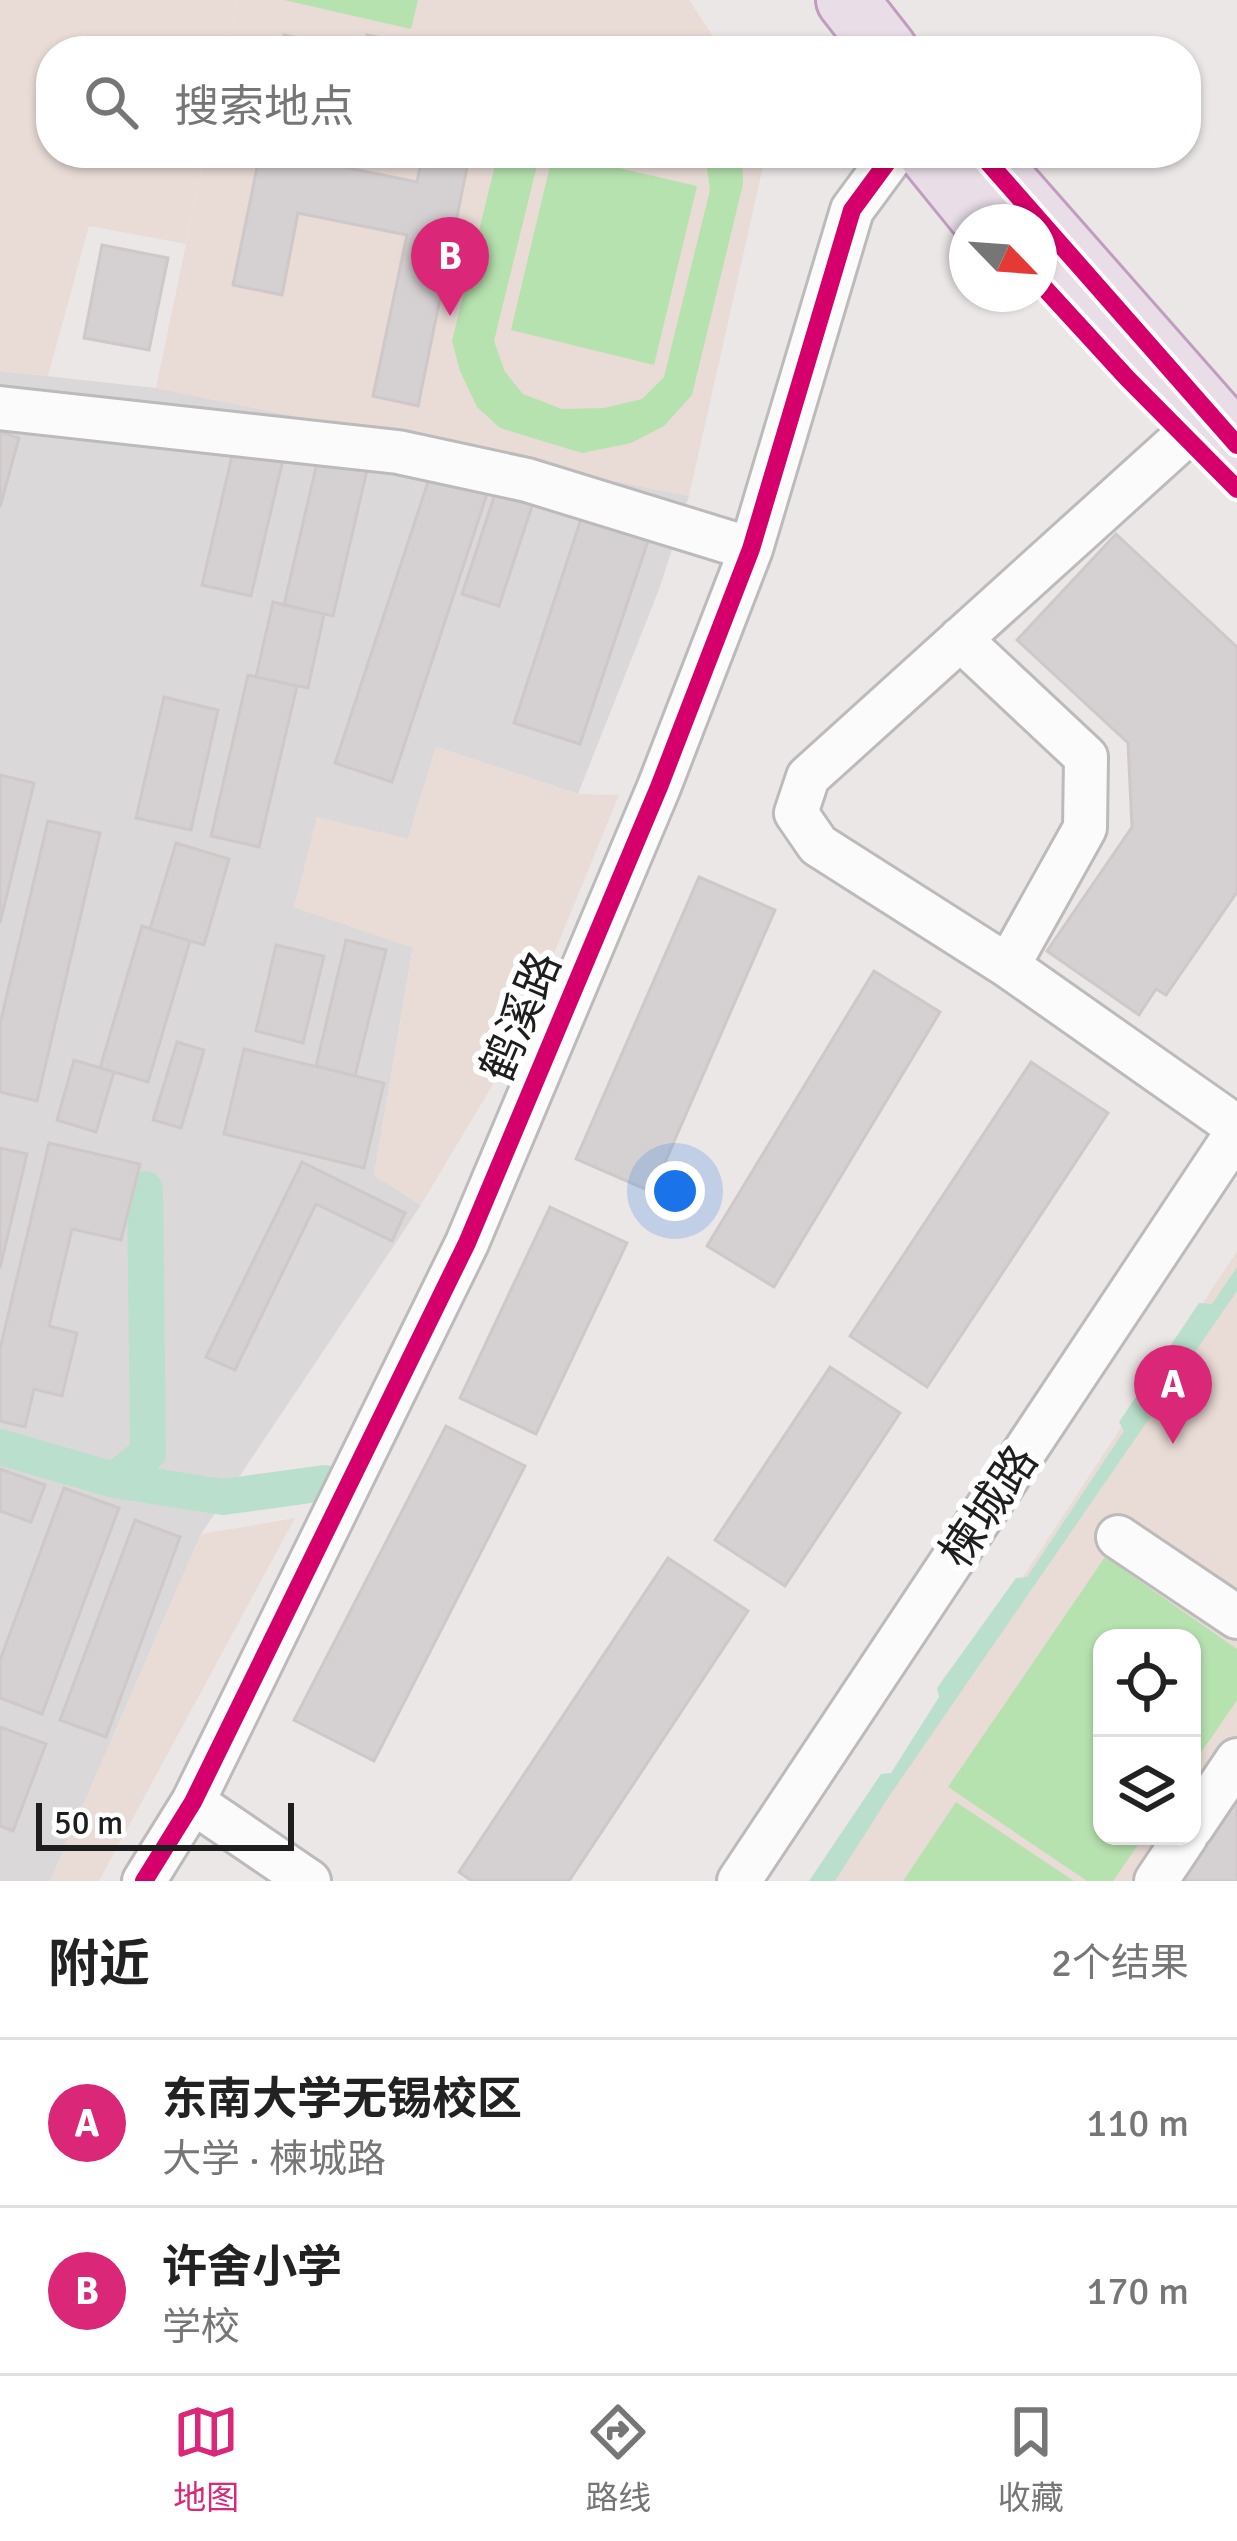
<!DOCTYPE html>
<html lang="zh">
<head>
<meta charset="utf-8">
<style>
	body { margin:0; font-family:Signika,"Noto Sans SC",sans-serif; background:#f2f2f2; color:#222 }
	.controls { position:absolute; right:36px; bottom:36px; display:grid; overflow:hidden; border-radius:24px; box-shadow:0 3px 9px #0004 }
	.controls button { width:108px; height:108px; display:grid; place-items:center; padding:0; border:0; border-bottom:3px solid #e0e0e0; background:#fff; color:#222; font:60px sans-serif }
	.compass { position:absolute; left:949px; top:204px; width:108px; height:108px; border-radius:50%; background:#fff; box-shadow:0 3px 9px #0004; rotate:115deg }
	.scale { position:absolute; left:36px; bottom:30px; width:258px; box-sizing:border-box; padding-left:12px; border:6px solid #1e1e1e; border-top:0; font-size:33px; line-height:42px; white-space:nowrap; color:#1e1e1e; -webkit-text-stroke:9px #fff; paint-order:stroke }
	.you { position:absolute; left:675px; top:1191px; width:42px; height:42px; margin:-30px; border:9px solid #fff; border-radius:50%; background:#1a73e8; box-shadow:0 0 0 18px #1a73e833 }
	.badge { display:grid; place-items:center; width:78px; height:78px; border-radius:50%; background:#db2777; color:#fff; font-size:39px; font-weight:700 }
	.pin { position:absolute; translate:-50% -99px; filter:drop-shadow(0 3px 6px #0008) }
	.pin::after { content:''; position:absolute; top:63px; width:42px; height:36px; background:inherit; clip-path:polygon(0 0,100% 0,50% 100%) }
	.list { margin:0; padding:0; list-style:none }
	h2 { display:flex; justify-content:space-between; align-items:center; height:156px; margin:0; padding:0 48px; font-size:51px }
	h2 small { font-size:39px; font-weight:400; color:#767676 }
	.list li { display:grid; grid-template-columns:78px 1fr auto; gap:36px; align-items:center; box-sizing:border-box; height:168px; padding:0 48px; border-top:3px solid #e0e0e0 }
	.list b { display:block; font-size:45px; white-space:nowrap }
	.list p { margin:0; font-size:39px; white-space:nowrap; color:#767676 }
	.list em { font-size:39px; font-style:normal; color:#767676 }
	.icon { flex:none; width:66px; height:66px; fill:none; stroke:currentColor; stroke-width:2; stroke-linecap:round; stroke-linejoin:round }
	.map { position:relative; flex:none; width:1237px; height:1881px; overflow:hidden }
	.search { position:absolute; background:#fff; box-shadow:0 3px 9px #0004; left:36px; right:36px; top:36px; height:132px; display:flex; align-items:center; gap:30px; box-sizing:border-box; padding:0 42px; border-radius:48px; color:#767676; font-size:45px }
	.sheet { height:492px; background:#fff }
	nav { display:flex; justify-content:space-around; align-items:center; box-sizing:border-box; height:168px; border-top:3px solid #e0e0e0; background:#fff; font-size:33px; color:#767676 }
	nav a { display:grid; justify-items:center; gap:6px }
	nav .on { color:#db2777 }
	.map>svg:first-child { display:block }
	.residential { fill:#dbd8d9 }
	.education { fill:#e9dbd6; fill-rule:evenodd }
	.farmland { fill:#e9dcd6 }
	.pitch { fill:#b6e2af }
	.water { fill:#bae0cd }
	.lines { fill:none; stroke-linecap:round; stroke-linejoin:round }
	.canal { stroke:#bae0cd; stroke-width:36 }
	.building { fill:#d5d0d1; stroke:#cfc8c9; stroke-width:3 }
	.minor-casing { stroke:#bcbaba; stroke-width:48 }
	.highway-casing { stroke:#c19cbf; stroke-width:66 }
	.minor { stroke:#fcfbfb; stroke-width:42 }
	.highway { stroke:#e9dee8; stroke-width:60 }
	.cycleway-casing { stroke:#fff; stroke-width:26 }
	.cycleway { stroke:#d6006c; stroke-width:18 }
	.labels { text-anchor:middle; stroke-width:12; stroke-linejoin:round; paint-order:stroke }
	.street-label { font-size:45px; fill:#1e1e1e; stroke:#fff }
</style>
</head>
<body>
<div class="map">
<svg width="1237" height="1881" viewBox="0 0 1237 1881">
	<rect width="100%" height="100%" fill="#ece7e7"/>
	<path class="residential" d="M0,371L156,388L689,496L660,587L578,794L436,747L408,839L318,818L294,907L413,947L374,1175L421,1205L201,1534L50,1881H0Z"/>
	<path class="education" d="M237,0H689L723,51H227Z
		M205,153H766L689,496L156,388Z
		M1237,1251V1881H823ZM1102,1638H1192V1836H1102Z"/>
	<path class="farmland" d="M0,0H237L227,51H51V153H205L186,244L89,226L48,376L0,371Z
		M436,747L578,794L619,795L517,1044L421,1205L374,1175L413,948L294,907L317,817L408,839Z
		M295,1518L99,1881H50L201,1534Z"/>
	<path class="pitch" d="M284,0H418L411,29Z
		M498,153H540L494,341L505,372L523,394L562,409L604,408L642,399L664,377L710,190L705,153H742L743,184L692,395L664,426L631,443L582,453L500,428L477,407L460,371L452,341Z
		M553,153L697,186L654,365L511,330Z
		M1105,1557L1237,1649V1700L1192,1766V1638H1102V1836H1144L1113,1881H1087L948,1787Z
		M956,1802L1074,1881H903Z"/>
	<path class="water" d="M1237,1267V1291L890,1795L835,1881H809L881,1774L891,1773L939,1697L937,1688L1016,1578L1027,1577L1124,1431L1119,1422L1199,1303L1212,1304Z"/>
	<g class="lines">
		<path class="canal" d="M0,1447L114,1480L148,1453L145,1189
			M114,1480L223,1497L325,1483"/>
	</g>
	<path class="building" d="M284,35L333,45L332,51H281Z
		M367,35L447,51H364Z
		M260,153H310L309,160L417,182L423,153H470L418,406L373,396L407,235L298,213L282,295L233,285Z
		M102,245L168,258L149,350L84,338Z
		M0,432L19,438L0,507Z
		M235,443L284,455L251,596L202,585Z
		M319,454L368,466L333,616L284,605Z
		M431,473L488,491L392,782L335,763Z
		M498,485L535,497L499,606L462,594Z
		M582,516L649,538L580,744L514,723Z
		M1116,534L1237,647V892L1166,995L1156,989L1139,1015L1047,951L1132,827L1128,743L1017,640Z
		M273,602L324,614L308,688L256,677Z
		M248,675L297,686L259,847L211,836Z
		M164,697L218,710L191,830L136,818Z
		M0,775L34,783L0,923Z
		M48,821L100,833L37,1101L0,1092V1024Z
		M176,843L229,859L204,945L150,929Z
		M699,877L775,910L652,1192L576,1159Z
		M142,926L190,941L148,1082L100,1068Z
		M346,940L386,950L355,1076L316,1066Z
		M276,945L324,956L303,1043L256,1031Z
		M874,971L940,1012L774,1287L707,1246Z
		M177,1042L204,1050L181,1128L153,1120Z
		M244,1049L384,1083L364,1168L224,1134Z
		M74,1060L114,1072L96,1132L57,1120Z
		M1031,1062L1108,1113L927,1387L850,1336Z
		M49,1143L140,1164L121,1240L72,1229L49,1326L77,1333L62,1396L34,1389L25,1427L0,1421V1349Z
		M0,1148L27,1154L0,1268Z
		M302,1162L405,1213L392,1241L316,1204L235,1370L206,1357Z
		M550,1207L627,1243L536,1434L460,1398Z
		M830,1367L900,1413L785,1586L715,1540Z
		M446,1426L525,1466L374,1761L294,1720Z
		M0,1469L45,1485L31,1522L0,1511Z
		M64,1488L119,1508L42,1714L0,1698V1660Z
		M135,1520L180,1537L106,1737L60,1720Z
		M668,1558L748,1611L569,1881H472L459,1872Z
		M0,1727L46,1744L13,1831L0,1826Z
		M1237,1786V1881H1174Z"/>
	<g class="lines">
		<g class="minor-casing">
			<path id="minor" d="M0,408L398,452L527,480L751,549
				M1185,436L808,777L796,813L818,845L1008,966L1237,1127
				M960,639L1086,757L1085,828L1008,966
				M1118,1537L1237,1617
				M193,1802L309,1881
				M1192,1827L1237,1760
				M144,1881L193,1802L467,1243L659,787L751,549L852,210L894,153
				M739,1881L1237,1132
				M1156,1881L1186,1836"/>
		</g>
		<g class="highway-casing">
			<path id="highway" d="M847,0L887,51
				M929,153L985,222
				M980,153L1237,445"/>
		</g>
		<use href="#minor" class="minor"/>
		<use href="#highway" class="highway"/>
		<g class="cycleway-casing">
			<path id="cycleway" d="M980,153L1237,445
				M1039,282L1127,378L1237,489
				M144,1881L193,1802L467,1243L659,787L751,549L852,210L894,153"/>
		</g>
		<use href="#cycleway" class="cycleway"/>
	</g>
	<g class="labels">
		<g class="street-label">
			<text transform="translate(520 1016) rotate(-67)" y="16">鹤溪路</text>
			<text transform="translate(988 1506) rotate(-56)" y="16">楝城路</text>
		</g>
	</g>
</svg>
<div class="controls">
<button><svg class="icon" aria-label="locate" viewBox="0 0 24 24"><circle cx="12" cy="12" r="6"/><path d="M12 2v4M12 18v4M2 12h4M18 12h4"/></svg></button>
<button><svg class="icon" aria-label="layers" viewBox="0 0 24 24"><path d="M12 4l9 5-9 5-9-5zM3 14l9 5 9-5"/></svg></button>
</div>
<svg class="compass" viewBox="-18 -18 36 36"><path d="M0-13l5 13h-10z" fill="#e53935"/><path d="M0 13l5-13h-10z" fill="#767676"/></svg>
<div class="scale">50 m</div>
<div class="you"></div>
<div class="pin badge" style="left:1173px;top:1444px">A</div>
<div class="pin badge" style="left:450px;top:316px">B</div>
<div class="search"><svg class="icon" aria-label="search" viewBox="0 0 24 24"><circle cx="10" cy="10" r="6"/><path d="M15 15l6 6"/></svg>搜索地点</div>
</div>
<section class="sheet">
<h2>附近<small>2个结果</small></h2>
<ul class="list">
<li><span class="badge">A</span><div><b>东南大学无锡校区</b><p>大学 · 楝城路</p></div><em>110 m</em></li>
<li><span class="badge">B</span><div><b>许舍小学</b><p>学校</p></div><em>170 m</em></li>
</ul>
</section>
<nav>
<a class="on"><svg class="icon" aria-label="map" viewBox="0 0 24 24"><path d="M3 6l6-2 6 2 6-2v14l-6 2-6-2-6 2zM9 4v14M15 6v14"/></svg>地图</a>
<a><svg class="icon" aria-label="directions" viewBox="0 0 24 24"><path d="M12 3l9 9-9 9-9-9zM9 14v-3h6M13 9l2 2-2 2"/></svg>路线</a>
<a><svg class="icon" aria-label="saved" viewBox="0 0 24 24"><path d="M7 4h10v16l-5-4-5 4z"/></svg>收藏</a>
</nav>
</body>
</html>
